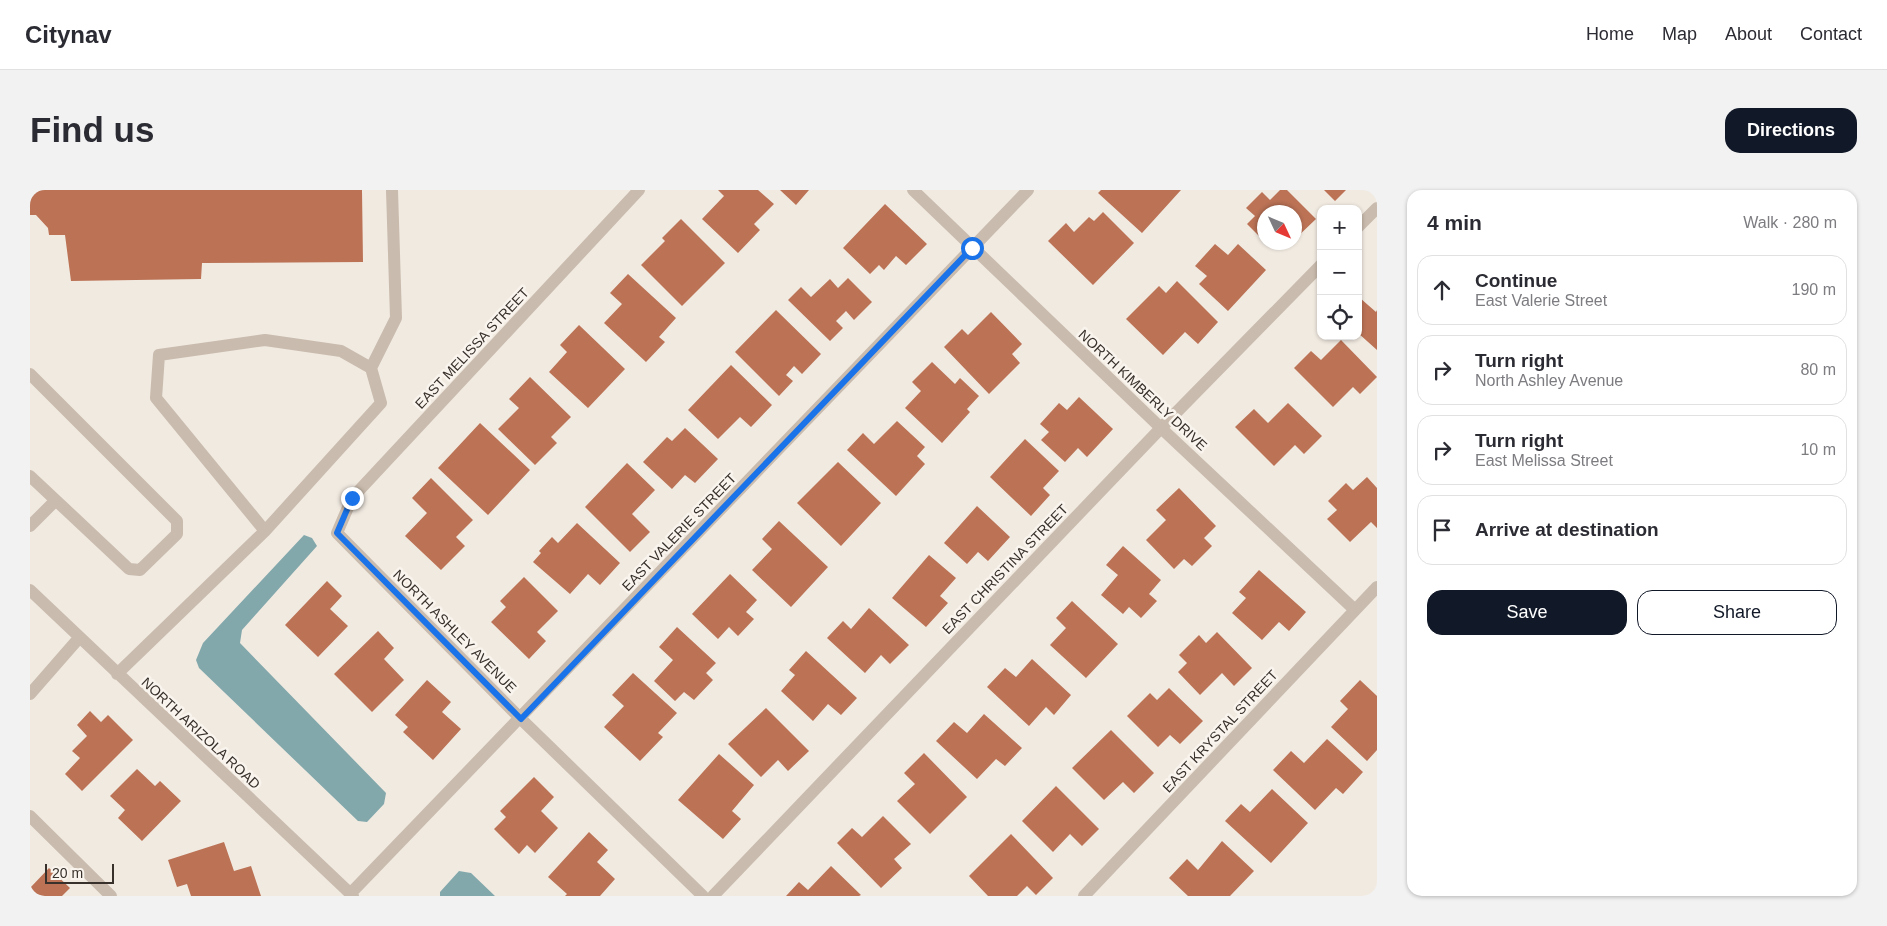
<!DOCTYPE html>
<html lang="en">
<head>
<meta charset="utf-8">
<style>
	body { margin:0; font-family:Arial,sans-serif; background:#f2f2f3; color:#2b2b33 }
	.controls { position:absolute; right:15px; top:15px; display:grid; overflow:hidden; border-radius:10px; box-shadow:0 1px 4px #0004 }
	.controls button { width:45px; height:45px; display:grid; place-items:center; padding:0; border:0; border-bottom:1px solid #e1e1e2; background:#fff; color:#2b2b33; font:25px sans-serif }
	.compass { position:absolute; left:1227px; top:15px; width:45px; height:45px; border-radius:50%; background:#fff; box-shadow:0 1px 4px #0004; rotate:134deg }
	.scale { position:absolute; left:15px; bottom:12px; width:69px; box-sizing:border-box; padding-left:5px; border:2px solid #38302b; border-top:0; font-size:14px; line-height:18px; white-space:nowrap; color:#38302b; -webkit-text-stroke:4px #f9f4ed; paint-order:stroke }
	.stop { position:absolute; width:15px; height:15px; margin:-11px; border:4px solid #1a73e8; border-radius:50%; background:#fff }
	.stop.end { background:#1a73e8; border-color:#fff; box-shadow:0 1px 5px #0008 }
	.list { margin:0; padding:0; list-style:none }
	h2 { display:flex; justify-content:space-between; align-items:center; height:65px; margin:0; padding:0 20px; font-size:21px }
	h2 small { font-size:16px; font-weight:400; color:#7c7c81 }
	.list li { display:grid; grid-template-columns:32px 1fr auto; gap:15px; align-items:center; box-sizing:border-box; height:70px; margin:0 10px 10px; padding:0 10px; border:1px solid #e1e1e2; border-radius:15px }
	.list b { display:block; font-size:19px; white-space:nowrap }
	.list p { margin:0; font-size:16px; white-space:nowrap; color:#7c7c81 }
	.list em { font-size:16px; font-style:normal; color:#7c7c81 }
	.actions { display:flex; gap:10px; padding:15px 20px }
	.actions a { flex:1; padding:11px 0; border:1px solid #111827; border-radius:15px; text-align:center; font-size:18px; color:#111827 }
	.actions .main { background:#111827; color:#fff }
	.icon { flex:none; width:28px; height:28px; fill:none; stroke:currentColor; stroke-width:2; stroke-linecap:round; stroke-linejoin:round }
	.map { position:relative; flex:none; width:1347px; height:706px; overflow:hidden; border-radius:15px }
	header { display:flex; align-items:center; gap:30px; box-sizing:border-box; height:70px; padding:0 25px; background:#fff; border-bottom:1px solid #e1e1e2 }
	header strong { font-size:24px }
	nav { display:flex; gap:28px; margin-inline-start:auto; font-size:18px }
	.intro { display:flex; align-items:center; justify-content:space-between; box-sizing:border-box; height:120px; padding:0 30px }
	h1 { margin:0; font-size:35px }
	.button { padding:12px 22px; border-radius:15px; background:#111827; color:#fff; font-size:18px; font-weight:700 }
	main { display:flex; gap:30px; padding:0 30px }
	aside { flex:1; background:#fff; border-radius:15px; box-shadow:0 1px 4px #0004 }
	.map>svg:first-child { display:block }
	.water { fill:#82a8ac }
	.building { fill:#bb7255 }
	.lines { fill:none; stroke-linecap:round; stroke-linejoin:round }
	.minor { stroke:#c9bbad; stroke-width:12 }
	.route { stroke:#1a73e8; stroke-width:6 }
	.labels { text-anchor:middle; stroke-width:5; stroke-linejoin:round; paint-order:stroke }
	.street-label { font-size:14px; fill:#38302b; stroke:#f9f4ed }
</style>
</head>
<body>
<header>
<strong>Citynav</strong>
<nav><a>Home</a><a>Map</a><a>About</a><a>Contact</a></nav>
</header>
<div class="intro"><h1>Find us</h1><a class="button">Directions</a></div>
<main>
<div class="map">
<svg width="1347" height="706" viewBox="0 0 1347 706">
	<rect width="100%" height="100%" fill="#f1eae1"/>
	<path class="water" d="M274,345L282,348L287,356L212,440L210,453L356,603L354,614L337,632L328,631L169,478L166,470L173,453Z
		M429,681L441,683L465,706H410V702Z"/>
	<path class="building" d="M0,0H332L333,72L172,73L171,89L41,91L35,45H19L18,38L6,25H0Z
		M688,0H728L744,14L724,34L730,40L708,63L672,29L694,6Z
		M750,0H779L766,15Z
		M1071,0H1151L1112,43L1068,3Z
		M1250,0H1257L1286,29L1264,50V22H1234V51L1217,34L1225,26L1216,18L1232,2L1240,10Z
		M1294,0H1316L1305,11Z
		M855,14L897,54L876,75L866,66L854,80L849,75L840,84L813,58Z
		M1073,22L1104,53L1063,95L1018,51L1036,33L1044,42L1059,27L1064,31Z
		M651,29L695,73L652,116L611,75L635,51L632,48Z
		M1185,54L1198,65L1208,54L1236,80L1198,121L1169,94L1177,86L1165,76Z
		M598,84L646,128L629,147L635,152L616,172L574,133L592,114L580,103Z
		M818,88L842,112L824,130L816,121L806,131L813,138L800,151L758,110L771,97L781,107L800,89L808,98Z
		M1147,91L1188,132L1168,154L1155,142L1133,165L1096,129L1129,96L1136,103Z
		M1330,108L1346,122L1347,120V160L1328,143V110Z
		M746,120L791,164L772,184L764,176L756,185L763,191L749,206L705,162Z
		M961,122L992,154L982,164L990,173L959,204L914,157L932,139L938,145Z
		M549,135L595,179L558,218L519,182L537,162L530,155Z
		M1311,150L1347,187L1330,204L1323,197L1303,217L1264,178L1281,161L1291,170Z
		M902,172L925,194L930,188L949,206L937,219L940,222L912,253L875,218L891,201L882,192Z
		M701,175L742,215L721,237L710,227L688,249L658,220Z
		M500,187L541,227L521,247L527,253L505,275L468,239L489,218L479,209Z
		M1049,207L1083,239L1057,267L1048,258L1035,272L1011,250L1019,242L1010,234L1029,213L1037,220Z
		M1258,213L1292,246L1274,264L1265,255L1244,276L1205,237L1224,219L1238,233Z
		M867,231L895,257L887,266L895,274L866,306L817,260L833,243L844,254Z
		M450,233L500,280L458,325L408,278Z
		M655,238L688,269L665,293L655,285L642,299L613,272L637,247L642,251Z
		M995,249L1029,281L1013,298L1020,305L1001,326L960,287Z
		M808,272L851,313L811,356L767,313Z
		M597,273L625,300L602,324L620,342L600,362L555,317Z
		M1337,287L1347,298V338L1341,332L1320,352L1297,329L1307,320L1298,311L1316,293L1323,300Z
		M401,288L443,330L426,347L435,356L411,380L375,346L397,323L382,308Z
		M1149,298L1186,336L1174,348L1182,356L1162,376L1154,369L1144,379L1116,350L1136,330L1126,320Z
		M947,316L980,347L958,371L948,362L937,374L914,353Z
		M749,331L798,377L761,417L722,380L742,359L732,349Z
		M547,333L590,373L570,395L558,384L540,404L503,372L511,363L509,361L522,347L528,353Z
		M1093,356L1131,390L1119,404L1127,411L1111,428L1099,417L1093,424L1071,405L1088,385L1076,375Z
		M899,365L926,388L910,406L918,413L896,437L862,408Z
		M1229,380L1276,422L1259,441L1249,432L1232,450L1202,423L1216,408L1209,402Z
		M700,384L727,410L716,422L724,429L708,446L699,437L688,449L662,424Z
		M494,387L528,421L507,442L516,451L499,469L461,432L476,417L470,411Z
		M297,391L312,406L300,419L318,436L288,467L255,435Z
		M1042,411L1088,454L1056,488L1020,455L1036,438L1026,428Z
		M839,418L879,455L860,474L851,465L835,483L797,448L813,431L821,439Z
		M647,437L686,473L676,483L683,490L664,510L654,502L645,511L624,491L643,470L629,457Z
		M348,441L364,458L354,469L374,490L342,522L304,484Z
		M1187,442L1222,478L1204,496L1192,483L1170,505L1148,482L1157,473L1149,465L1169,445L1176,453Z
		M776,461L827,508L811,525L798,514L783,531L751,501L765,485L759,480Z
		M1002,469L1041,505L1024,525L1016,517L999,536L957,497L975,478L986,487Z
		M603,483L647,523L628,543L633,547L610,571L574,537L594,516L582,505Z
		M397,490L421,512L412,522L431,539L403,570L373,542L378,537L365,525Z
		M1330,490L1347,506V560L1337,571L1301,537L1318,519L1310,511Z
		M1139,498L1173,531L1150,554L1140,545L1128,557L1097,526L1120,503L1127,510Z
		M736,518L779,561L758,581L748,570L731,587L698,554Z
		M60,521L71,532L78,525L103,550L52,601L35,584L50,568L42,561L57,546L47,535Z
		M954,524L992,558L975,576L966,569L947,589L906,551L924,532L937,543Z
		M1081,540L1124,583L1104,603L1093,592L1074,610L1042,578Z
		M1297,549L1333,582L1313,604L1306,598L1285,620L1243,580L1261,561L1274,573Z
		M894,563L937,607L900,644L867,611L885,594L874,583Z
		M689,564L724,595L702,621L711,629L693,649L648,610Z
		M107,579L125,596L130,591L151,611L112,651L88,628L95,620L80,606Z
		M504,587L524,607L511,621L528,638L505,663L497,655L489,664L464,639L476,627L470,621Z
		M1026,596L1069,639L1052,656L1040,644L1023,662L992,631Z
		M1242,599L1278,633L1241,673L1195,631L1211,614L1220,622Z
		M853,626L881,654L864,669L872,678L851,698L807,653L822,638L832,647Z
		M559,642L578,660L567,672L585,689L570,706H535L537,704L518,687Z
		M981,644L1023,688L1006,705L997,696L987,706H958L939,686Z
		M1192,651L1224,681L1200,706H1158L1139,688L1157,669L1168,680Z
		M194,652L204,681L221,676L231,706H161L157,694L147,697L138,670Z
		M801,676L831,705L829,706H756L769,692L778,700Z
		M19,678L40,698L32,706H0V698Z"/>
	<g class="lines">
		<path class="minor" d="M609,0L322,308L307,343L491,529L673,706
			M883,0L1131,238L1325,420
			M1328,37L1347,18
			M341,178L366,128L362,0
			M0,184L147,331V344L110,380L99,379L0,286
			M0,336L25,311
			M0,400L323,706
			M87,484L235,341L351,213L341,178L311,161L235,150L129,165L126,208L235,341
			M0,504L49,448
			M0,626L81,706
			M320,704L998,0
			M683,706L1131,238L1291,75
			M1054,706L1347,397"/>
	</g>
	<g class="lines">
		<path class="route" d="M322,308L307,343L491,529L942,58"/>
	</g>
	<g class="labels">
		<g class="street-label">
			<text transform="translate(442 158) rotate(-47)" y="5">EAST MELISSA STREET</text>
			<text transform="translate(1113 200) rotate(43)" y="5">NORTH KIMBERLY DRIVE</text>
			<text transform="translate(649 342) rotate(-46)" y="5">EAST VALERIE STREET</text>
			<text transform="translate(975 379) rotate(-46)" y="5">EAST CHRISTINA STREET</text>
			<text transform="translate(425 441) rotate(45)" y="5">NORTH ASHLEY AVENUE</text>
			<text transform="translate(1190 541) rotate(-47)" y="5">EAST KRYSTAL STREET</text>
			<text transform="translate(171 543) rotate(43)" y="5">NORTH ARIZOLA ROAD</text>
		</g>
	</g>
</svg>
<div class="controls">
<button>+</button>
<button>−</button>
<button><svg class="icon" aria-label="locate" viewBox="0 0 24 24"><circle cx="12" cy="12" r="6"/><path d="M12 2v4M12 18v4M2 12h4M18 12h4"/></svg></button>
</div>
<svg class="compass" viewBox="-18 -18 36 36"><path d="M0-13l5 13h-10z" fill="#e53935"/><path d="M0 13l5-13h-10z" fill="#7c7c81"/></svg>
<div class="scale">20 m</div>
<div class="stop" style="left:942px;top:58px"></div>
<div class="stop end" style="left:322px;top:308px"></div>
</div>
<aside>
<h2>4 min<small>Walk · 280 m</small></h2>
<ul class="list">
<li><svg class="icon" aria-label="ahead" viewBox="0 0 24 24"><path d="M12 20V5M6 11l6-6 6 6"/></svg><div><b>Continue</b><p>East Valerie Street</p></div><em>190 m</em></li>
<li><svg class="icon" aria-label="right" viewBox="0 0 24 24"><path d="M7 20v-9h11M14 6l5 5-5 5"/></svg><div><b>Turn right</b><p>North Ashley Avenue</p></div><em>80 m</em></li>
<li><svg class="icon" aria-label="right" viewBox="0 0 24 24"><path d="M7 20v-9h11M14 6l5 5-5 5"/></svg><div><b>Turn right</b><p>East Melissa Street</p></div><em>10 m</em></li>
<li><svg class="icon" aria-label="arrive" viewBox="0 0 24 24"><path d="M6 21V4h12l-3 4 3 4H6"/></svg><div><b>Arrive at destination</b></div></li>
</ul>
<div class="actions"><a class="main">Save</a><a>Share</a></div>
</aside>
</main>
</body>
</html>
